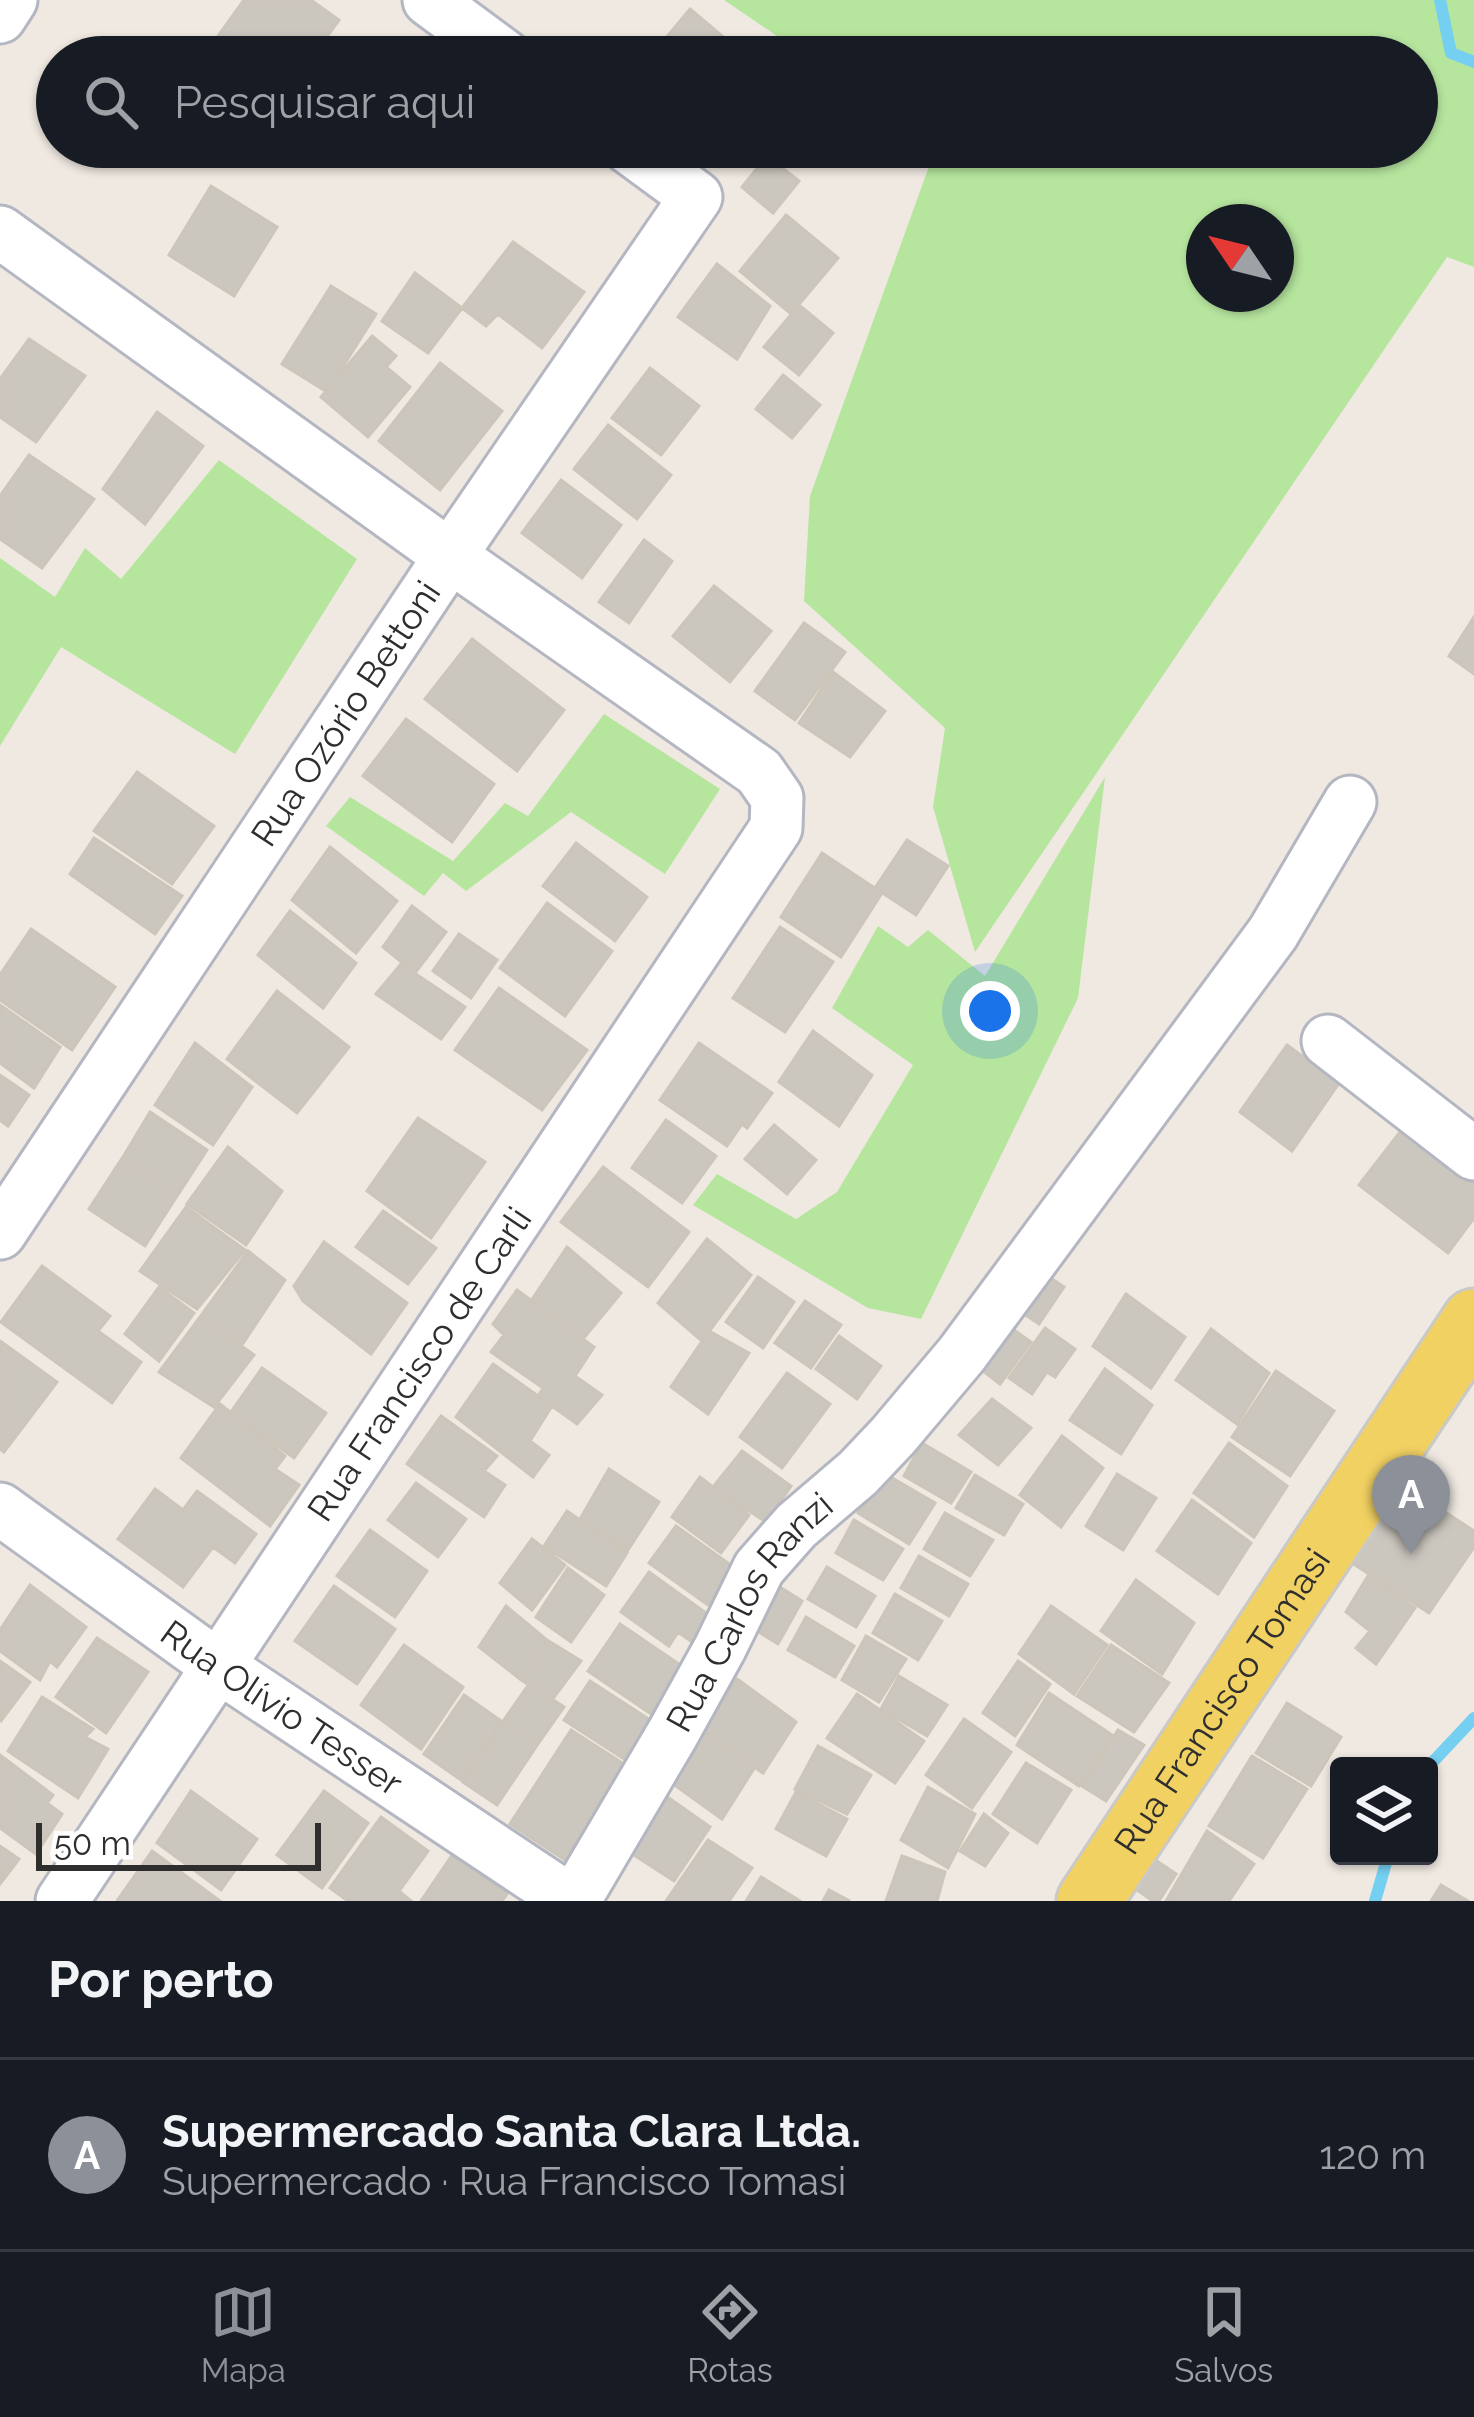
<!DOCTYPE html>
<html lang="pt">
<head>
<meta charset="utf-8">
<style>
	body { margin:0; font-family:Raleway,sans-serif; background:#242831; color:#f1f3f6 }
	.controls { position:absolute; right:36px; bottom:36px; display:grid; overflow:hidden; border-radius:12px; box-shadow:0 3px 9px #0004 }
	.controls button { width:108px; height:108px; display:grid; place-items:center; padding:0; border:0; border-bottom:3px solid #363941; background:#171b24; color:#f1f3f6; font:60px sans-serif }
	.compass { position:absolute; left:1186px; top:204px; width:108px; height:108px; border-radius:50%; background:#171b24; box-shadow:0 3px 9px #0004; rotate:305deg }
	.scale { position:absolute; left:36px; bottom:30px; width:285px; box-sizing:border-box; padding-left:12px; border:6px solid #2e2e2e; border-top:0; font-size:33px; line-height:42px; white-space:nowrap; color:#2e2e2e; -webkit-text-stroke:9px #fff; paint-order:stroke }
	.you { position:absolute; left:990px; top:1011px; width:42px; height:42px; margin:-30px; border:9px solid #fff; border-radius:50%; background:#1a73e8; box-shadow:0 0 0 18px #1a73e833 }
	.badge { display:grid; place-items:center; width:78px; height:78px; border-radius:50%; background:#8c9099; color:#fff; font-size:39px; font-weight:700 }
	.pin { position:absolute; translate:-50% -99px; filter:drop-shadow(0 3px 6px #0008) }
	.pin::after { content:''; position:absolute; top:63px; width:42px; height:36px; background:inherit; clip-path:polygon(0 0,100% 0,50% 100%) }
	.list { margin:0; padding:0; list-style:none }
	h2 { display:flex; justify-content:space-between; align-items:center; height:156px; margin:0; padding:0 48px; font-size:51px }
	h2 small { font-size:39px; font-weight:400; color:#9ea1a6 }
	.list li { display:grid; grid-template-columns:78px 1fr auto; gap:36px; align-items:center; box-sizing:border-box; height:192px; padding:0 48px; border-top:3px solid #363941 }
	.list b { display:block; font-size:45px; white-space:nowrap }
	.list p { margin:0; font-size:39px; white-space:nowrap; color:#9ea1a6 }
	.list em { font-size:39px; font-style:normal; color:#9ea1a6 }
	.icon { flex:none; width:66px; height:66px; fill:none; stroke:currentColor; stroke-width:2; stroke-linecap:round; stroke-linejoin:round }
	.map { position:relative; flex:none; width:1474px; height:1901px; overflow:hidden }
	.search { position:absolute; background:#171b24; box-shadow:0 3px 9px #0004; left:36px; right:36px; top:36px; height:132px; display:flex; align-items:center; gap:30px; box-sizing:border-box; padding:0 42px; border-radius:66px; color:#9ea1a6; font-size:45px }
	.sheet { height:348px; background:#171b24 }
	nav { display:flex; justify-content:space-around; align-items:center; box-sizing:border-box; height:168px; border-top:3px solid #363941; background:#171b24; font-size:33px; color:#9ea1a6 }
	nav a { display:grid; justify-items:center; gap:6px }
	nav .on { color:#8c9099 }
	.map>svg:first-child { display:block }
	.green { fill:#b6e59e; fill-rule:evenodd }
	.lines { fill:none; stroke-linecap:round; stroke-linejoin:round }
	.stream { stroke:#75cff0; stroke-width:12 }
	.building { fill:#cbc7bf; stroke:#cbc5ba; stroke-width:3 }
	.minor-casing { stroke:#b4b7c1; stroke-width:57 }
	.major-casing { stroke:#c9c9c9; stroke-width:69 }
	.minor { stroke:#fff; stroke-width:51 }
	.major { stroke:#f2d163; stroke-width:63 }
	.labels { text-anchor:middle; stroke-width:9; stroke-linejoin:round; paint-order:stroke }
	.street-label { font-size:36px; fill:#2e2e2e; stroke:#fff }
</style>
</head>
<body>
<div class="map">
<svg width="1474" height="1901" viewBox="0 0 1474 1901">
	<rect width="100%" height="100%" fill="#efe9e1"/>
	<path class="green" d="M724,0H1474V267L1447,257L975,952L933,807L945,728L804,601L810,496L936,147H1417V57H808ZM1204,222H1276V294H1204Z
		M219,460L357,559L235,754L61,647L0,746V558L55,597L85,548L121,579Z
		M604,714L720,789L665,874L571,812L466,891L443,873L424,896L326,826L350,797L453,861L505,803L528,816Z
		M1105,777L1078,998L921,1319L868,1308L693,1205L717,1174L796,1219L837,1192L913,1065L832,1008L878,926L908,947L928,930L985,976Z"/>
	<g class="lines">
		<path class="stream" d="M1440,0L1451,53L1474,62
			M1429,1766L1474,1718
			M1375,1901L1388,1856"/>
	</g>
	<path class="building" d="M244,0H311L339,20L312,57H240L216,39Z
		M690,9L747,57H650Z
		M725,147H765L751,166Z
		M767,156L799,181L773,213L742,187Z
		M211,186L277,227L234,296L169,255Z
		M786,215L838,258L791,314L740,271Z
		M513,242L584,292L542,348L498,314L486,326L462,308Z
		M717,264L770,306L737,359L678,317Z
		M415,273L462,308L428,353L382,321Z
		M331,286L376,314L327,392L282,364Z
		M799,305L833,333L799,375L764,347Z
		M372,336L396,356L386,367L410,387L368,437L321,397Z
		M29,339L85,376L36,442L0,417V379Z
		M440,363L502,411L440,490L379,441Z
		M650,368L699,406L661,455L612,418Z
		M783,375L820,405L792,438L756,409Z
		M157,412L203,446L145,524L103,489Z
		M608,425L671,475L637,519L574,469Z
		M29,455L94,499L42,568L0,539V496Z
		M561,480L621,525L582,578L522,533Z
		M644,540L672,561L629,623L599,602Z
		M714,586L771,631L730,682L673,636Z
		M1474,617V674L1449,656Z
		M804,623L845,652L795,720L755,691Z
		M472,639L564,710L517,771L425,699Z
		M833,672L885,711L850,757L799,723Z
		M406,719L494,784L452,842L363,776Z
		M137,772L214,826L172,884L94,831Z
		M94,838L182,896L155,934L70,874Z
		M907,840L948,866L916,915L875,888Z
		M576,843L647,897L615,941L543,886Z
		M330,847L397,901L356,953L292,900Z
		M822,853L882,893L841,957L781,917Z
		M547,903L612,951L565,1016L500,968Z
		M412,906L446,932L415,973L383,947Z
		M290,911L356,963L323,1008L258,955Z
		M780,927L833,962L785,1032L733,998Z
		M31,929L115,987L72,1050L0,1000V975Z
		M459,934L497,960L471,998L433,971Z
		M401,964L465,1007L441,1039L376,994Z
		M499,988L587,1050L542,1110L455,1050Z
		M277,991L349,1047L297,1113L227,1059Z
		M0,1005L60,1047L34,1088L0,1063Z
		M813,1031L872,1075L839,1126L779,1082Z
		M195,1043L252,1087L213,1145L155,1105Z
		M699,1043L772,1093L747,1128L742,1124L727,1146L660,1100Z
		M1287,1045L1339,1083L1292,1151L1240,1112Z
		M0,1075L29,1095L8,1126L0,1120Z
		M150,1112L207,1150L177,1196L123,1157Z
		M418,1118L485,1162L431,1238L367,1191Z
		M666,1120L716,1156L682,1203L632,1168Z
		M774,1125L816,1160L787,1194L745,1159Z
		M1403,1128L1474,1182V1218L1448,1253L1359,1185Z
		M228,1147L282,1191L246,1245L187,1204Z
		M123,1157L177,1196L145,1246L89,1209Z
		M603,1167L689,1232L648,1287L561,1222Z
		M186,1207L245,1250L197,1309L140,1271Z
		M383,1211L436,1248L408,1284L356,1247Z
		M707,1239L751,1275L702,1341L658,1303Z
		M324,1242L407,1303L371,1354L303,1301L294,1286Z
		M567,1247L621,1293L583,1339L531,1301Z
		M248,1251L285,1280L242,1345L200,1317Z
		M42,1266L110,1316L98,1331L141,1362L112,1403L1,1322Z
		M1034,1267L1064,1287L1039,1324L1009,1304Z
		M758,1277L794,1302L763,1348L726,1322Z
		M159,1287L194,1313L159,1361L125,1334Z
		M517,1290L594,1347L575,1376L602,1395L577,1424L538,1396L543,1388L491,1352L504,1335L493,1324Z
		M1126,1294L1185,1337L1151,1388L1093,1346Z
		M805,1301L841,1325L811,1368L775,1343Z
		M200,1317L254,1355L214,1407L159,1372Z
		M1000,1320L1031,1342L1000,1384L969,1360Z
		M1045,1328L1075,1349L1055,1377L1047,1372L1032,1394L1009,1378Z
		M1211,1329L1269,1373L1237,1424L1176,1380Z
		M709,1331L749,1353L708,1414L671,1387Z
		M839,1336L881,1366L857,1399L816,1369Z
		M0,1341L57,1382L4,1452L0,1449Z
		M493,1364L552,1406L530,1441L549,1455L533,1477L456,1417Z
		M262,1368L326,1413L294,1458L231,1412Z
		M1105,1369L1152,1405L1121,1454L1070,1420Z
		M1276,1371L1334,1411L1290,1476L1232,1437Z
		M787,1373L830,1404L782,1468L740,1437Z
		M992,1399L1031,1428L998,1465L959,1435Z
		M220,1404L285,1456L275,1469L299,1485L270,1526L181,1458Z
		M441,1416L497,1456L484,1471L505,1485L484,1517L407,1464Z
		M1062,1436L1103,1468L1061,1527L1020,1495Z
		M922,1443L971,1472L951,1503L904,1476Z
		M1229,1443L1287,1486L1254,1537L1194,1493Z
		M742,1451L791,1486L766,1522L713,1487Z
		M609,1469L659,1502L628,1550L580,1519Z
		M882,1472L935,1503L909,1544L858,1513Z
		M1117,1474L1156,1498L1123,1550L1086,1526Z
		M975,1475L1023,1504L1004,1535L956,1508Z
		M700,1477L749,1515L721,1553L672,1517Z
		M416,1483L466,1519L438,1557L388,1520Z
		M1401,1483L1474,1531V1547L1429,1613L1349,1561Z
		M155,1489L183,1510L197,1491L256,1534L235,1563L213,1547L183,1587L118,1539Z
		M1192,1500L1251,1543L1218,1594L1157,1551Z
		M567,1511L627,1553L606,1586L544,1546Z
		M945,1513L993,1540L970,1576L924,1549Z
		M854,1520L903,1549L883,1580L836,1553Z
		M676,1526L735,1568L708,1605L649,1563Z
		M370,1530L427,1571L395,1617L337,1576Z
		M532,1539L565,1565L532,1610L500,1583Z
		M919,1556L968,1584L949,1616L901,1588Z
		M827,1567L875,1596L856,1627L808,1599Z
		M568,1568L604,1595L571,1642L536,1617Z
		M649,1572L713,1618L695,1644L678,1632L669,1646L621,1612Z
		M1368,1576L1415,1608L1376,1664L1356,1648L1370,1631L1346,1612Z
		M764,1577L802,1601L778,1644L740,1620Z
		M1136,1580L1194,1623L1162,1674L1101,1631Z
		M30,1585L86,1627L57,1667L50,1661L40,1680L0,1651V1630Z
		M334,1586L395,1629L357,1684L295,1641Z
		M895,1594L942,1621L918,1660L873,1633Z
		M506,1606L547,1640L520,1679L479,1647Z
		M1051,1606L1107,1645L1074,1694L1019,1654Z
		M806,1617L854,1646L835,1677L788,1650Z
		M620,1624L686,1669L654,1716L588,1671Z
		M866,1636L906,1659L879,1702L842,1680Z
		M97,1638L148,1672L106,1733L56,1697Z
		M547,1640L581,1661L552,1700L520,1679Z
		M404,1645L463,1687L421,1749L361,1705Z
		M1111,1645L1169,1683L1134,1732L1077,1696Z
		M0,1661L30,1682L1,1721L0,1720Z
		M1018,1661L1050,1684L1015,1736L983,1713Z
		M899,1676L947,1705L927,1736L881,1709Z
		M737,1679L796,1722L763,1773L702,1730Z
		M590,1681L650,1720L624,1759L564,1720Z
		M529,1684L564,1707L538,1744L504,1720Z
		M1049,1693L1112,1735L1079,1786L1017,1745Z
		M857,1694L924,1741L895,1783L827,1738Z
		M464,1695L501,1721L461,1780L424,1754Z
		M42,1697L93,1729L85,1737L108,1749L78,1798L8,1751Z
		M1287,1703L1341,1737L1311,1786L1256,1753Z
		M964,1719L1011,1752L972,1808L926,1775Z
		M504,1720L538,1744L497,1805L463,1782Z
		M696,1725L755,1767L722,1819L662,1776Z
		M571,1730L627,1766L565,1860L510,1824Z
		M1118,1730L1144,1745L1106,1801L1082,1786Z
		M818,1746L871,1775L847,1814L795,1789Z
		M0,1755L53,1795L47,1803L62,1814L36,1854L0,1828Z
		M1252,1756L1307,1789L1263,1858L1209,1826Z
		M1026,1763L1071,1790L1037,1843L993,1814Z
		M928,1787L975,1814L948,1868L901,1840Z
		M191,1791L257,1839L221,1890L157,1843Z
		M324,1791L368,1823L322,1888L277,1855Z
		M796,1792L847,1819L826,1856L776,1829Z
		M666,1796L710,1827L674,1881L628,1851Z
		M984,1814L1008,1833L985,1866L960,1851Z
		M381,1817L428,1851L399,1891L410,1900L348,1901L330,1888Z
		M1207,1831L1254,1864L1229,1901H1166Z
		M708,1840L752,1868L729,1901H666Z
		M0,1846L19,1859L0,1884Z
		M152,1851L220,1901H117Z
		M1142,1851L1176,1874L1159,1901H1153L1124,1881Z
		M453,1854L507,1894L502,1901H421Z
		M902,1856L945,1872L937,1901H886Z
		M761,1877L800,1901H746Z
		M1441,1885L1468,1901H1431Z
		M829,1890L850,1901H823Z"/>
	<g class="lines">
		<g class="minor-casing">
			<g id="minor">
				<path d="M429,0L506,57"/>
				<path d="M0,17L11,0"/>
				<path d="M0,232L450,556L759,772L777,798L776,828L62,1901"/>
				<path d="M1328,1041L1474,1154"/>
				<path id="s1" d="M0,1233L450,556L696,197L628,147"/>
				<path id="s2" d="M0,1509L218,1666L571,1901"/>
				<path id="s3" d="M574,1901L673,1733L720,1648L759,1568L796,1526L858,1473L893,1436L962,1354L1273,933L1350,802"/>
			</g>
		</g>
		<g class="major-casing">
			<g id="major">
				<path id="s4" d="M1089,1901L1474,1321"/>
			</g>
		</g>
		<use href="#minor" class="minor"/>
		<use href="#major" class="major"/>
	</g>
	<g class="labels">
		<g class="street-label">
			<text dy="13" stroke="none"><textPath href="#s1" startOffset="624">Rua Ozório Bettoni</textPath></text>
			<text transform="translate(419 1364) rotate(-56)" y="13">Rua Francisco de Carli</text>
			<text dy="13" stroke="none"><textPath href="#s3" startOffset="339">Rua Carlos Ranzi</textPath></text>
			<text dy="13" stroke="none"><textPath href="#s4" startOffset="240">Rua Francisco Tomasi</textPath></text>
			<text dy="13" stroke="none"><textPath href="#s2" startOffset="345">Rua Olívio Tesser</textPath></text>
		</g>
	</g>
</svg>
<div class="controls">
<button><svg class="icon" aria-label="layers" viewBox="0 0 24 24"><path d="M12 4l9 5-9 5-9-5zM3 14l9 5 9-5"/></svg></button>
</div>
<svg class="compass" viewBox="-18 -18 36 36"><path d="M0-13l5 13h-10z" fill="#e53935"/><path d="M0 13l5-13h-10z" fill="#9ea1a6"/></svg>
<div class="scale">50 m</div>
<div class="you"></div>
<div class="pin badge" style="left:1411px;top:1554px">A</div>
<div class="search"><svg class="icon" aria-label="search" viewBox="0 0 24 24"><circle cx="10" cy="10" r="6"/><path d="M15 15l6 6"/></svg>Pesquisar aqui</div>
</div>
<section class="sheet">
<h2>Por perto<small></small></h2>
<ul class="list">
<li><span class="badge">A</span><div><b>Supermercado Santa Clara Ltda.</b><p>Supermercado · Rua Francisco Tomasi</p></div><em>120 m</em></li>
</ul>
</section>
<nav>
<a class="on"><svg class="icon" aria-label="map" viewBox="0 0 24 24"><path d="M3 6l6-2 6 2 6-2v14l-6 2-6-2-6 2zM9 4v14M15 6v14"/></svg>Mapa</a>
<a><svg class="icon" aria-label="directions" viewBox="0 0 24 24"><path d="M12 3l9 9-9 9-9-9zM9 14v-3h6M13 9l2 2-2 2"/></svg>Rotas</a>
<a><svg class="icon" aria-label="saved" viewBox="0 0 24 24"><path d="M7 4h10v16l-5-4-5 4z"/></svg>Salvos</a>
</nav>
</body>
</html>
